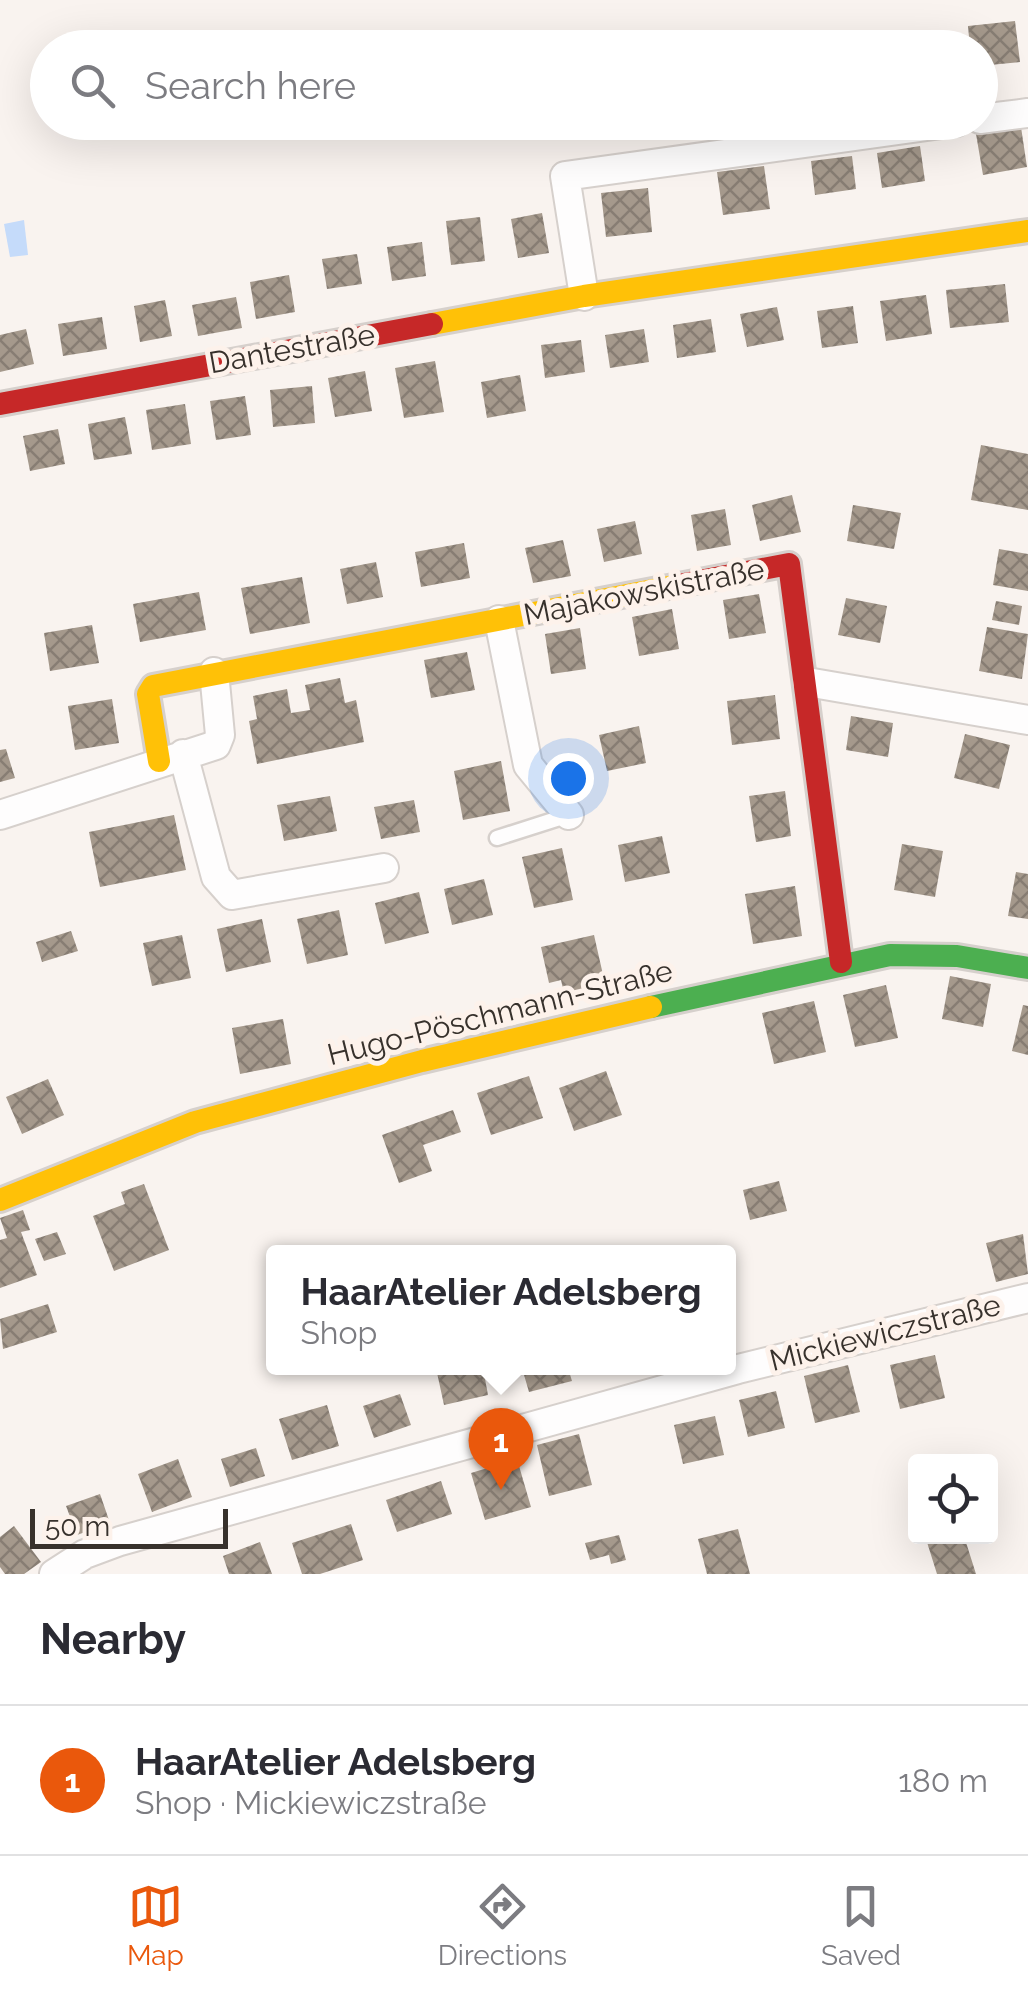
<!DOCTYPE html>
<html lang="en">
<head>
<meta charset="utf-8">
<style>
	body { margin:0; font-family:Raleway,sans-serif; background:#f7f7f7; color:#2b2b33 }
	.controls { position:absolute; right:30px; bottom:30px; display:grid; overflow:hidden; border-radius:10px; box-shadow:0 10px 40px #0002 }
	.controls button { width:90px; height:90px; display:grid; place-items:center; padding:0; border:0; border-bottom:2px solid #e1e1e2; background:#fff; color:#2b2b33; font:50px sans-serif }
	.scale { position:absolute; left:30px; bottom:25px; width:198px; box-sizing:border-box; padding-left:10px; border:5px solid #37312c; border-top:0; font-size:28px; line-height:35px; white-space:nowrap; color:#37312c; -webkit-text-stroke:8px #fdf2eb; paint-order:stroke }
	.you { position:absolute; left:568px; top:778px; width:35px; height:35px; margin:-25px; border:8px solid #fff; border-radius:50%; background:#1a73e8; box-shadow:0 0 0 15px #1a73e833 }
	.badge { display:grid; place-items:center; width:65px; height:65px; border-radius:50%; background:#ea580c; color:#fff; font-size:32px; font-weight:700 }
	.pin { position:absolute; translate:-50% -82px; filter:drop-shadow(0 2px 5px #0008) }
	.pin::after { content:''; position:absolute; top:52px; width:35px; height:30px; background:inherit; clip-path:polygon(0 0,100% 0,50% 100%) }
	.popup { position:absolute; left:266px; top:1245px; width:470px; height:130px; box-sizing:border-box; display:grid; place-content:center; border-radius:10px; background:#fff; filter:drop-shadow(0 2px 8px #0005); font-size:32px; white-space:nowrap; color:#7c7c81 }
	.popup b { font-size:38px; color:#2b2b33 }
	.popup::after { content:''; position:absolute; left:50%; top:100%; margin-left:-20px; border:20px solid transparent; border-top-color:#fff }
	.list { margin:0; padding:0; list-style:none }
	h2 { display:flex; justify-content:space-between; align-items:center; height:130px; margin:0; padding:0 40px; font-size:42px }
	h2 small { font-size:32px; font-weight:400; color:#7c7c81 }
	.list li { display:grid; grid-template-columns:65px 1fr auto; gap:30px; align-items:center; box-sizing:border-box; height:150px; padding:0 40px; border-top:2px solid #e1e1e2 }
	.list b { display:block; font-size:38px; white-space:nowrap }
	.list p { margin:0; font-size:32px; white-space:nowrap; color:#7c7c81 }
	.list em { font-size:32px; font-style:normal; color:#7c7c81 }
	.icon { flex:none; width:55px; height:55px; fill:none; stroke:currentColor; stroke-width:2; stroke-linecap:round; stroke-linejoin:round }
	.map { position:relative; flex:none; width:1028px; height:1574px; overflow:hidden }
	.search { position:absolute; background:#fff; box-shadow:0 10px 40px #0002; left:30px; right:30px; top:30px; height:110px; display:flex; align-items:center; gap:25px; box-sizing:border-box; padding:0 35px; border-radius:55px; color:#7c7c81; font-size:38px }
	.sheet { height:280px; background:#fff }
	nav { display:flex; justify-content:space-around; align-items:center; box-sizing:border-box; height:140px; border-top:2px solid #e1e1e2; background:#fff; font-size:28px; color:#7c7c81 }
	nav a { display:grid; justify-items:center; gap:5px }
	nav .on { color:#ea580c }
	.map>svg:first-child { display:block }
	.water { fill:#c5dbfa }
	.building { fill:url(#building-cross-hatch) }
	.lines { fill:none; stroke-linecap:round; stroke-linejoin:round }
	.lane-casing { stroke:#d6d0cc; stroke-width:19 }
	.street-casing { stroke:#d6d0cc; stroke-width:32 }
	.fast-casing { stroke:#d6d0cc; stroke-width:28 }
	.slow-casing { stroke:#d6d0cc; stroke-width:28 }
	.jam-casing { stroke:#d6d0cc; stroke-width:28 }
	.lane { stroke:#fefdfd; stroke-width:14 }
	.street { stroke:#fefdfd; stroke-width:28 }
	.fast { stroke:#4caf50; stroke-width:22 }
	.slow { stroke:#ffc107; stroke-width:22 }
	.jam { stroke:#c62828; stroke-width:22 }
	.labels { text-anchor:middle; stroke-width:10; stroke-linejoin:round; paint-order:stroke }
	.street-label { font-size:30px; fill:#37312c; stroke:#fdf2eb }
</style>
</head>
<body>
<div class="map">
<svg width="1028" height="1574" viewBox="0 0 1028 1574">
	<defs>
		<pattern id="building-cross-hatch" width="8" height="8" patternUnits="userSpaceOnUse" patternTransform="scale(2.5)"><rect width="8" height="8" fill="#a5998c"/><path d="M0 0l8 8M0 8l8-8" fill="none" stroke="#877d73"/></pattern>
	</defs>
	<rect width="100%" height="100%" fill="#f9f3ef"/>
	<path class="water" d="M24,220L28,255L10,257L4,224Z"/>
	<path class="building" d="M1015,21L1020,62L980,66V48H970L968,26Z
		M914,34L916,48H869L868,40Z
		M1021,127L1027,167L983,175L976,134Z
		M920,146L925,181L882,188L877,153Z
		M852,156L856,189L815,195L811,161Z
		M764,166L770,209L723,215L717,172Z
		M648,188L652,232L606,237L601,193Z
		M542,213L549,253L518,258L511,219Z
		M480,217L485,261L451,265L446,221Z
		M422,242L426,276L392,281L387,247Z
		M357,254L362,284L327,289L322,259Z
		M289,275L295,312L256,319L250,282Z
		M1005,284L1009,322L950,328L946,290Z
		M926,295L932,334L886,341L880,301Z
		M236,297L242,328L198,336L192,305Z
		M165,300L172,336L140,342L134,306Z
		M853,306L858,343L822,348L817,311Z
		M777,307L784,340L747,347L740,314Z
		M102,317L107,349L63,356L58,324Z
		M711,319L716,352L677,358L673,325Z
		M26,329L34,364L0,372V335Z
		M644,329L649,362L610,368L605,335Z
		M581,340L585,372L545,378L541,345Z
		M435,361L444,412L404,418L395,368Z
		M365,371L372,411L335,417L328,378Z
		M520,375L526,411L487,418L481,382Z
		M312,386L315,423L273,427L270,390Z
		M245,396L251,435L216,440L210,401Z
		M185,404L191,444L152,450L146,410Z
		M125,417L132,454L94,460L88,424Z
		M58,429L65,464L30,471L23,436Z
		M981,445L1028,454V510L971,500Z
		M792,495L801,532L760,541L752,505Z
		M853,505L901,513L894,549L847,541Z
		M725,509L731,545L697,551L691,515Z
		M635,521L642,554L604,562L597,529Z
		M563,540L571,576L533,583L525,548Z
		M464,543L470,578L421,587L415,552Z
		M999,549L1028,554V591L993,585Z
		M376,562L383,597L347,604L340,569Z
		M302,577L310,623L250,634L241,588Z
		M199,592L206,630L140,642L133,604Z
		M759,594L766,633L729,639L723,600Z
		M846,598L887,606L880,643L838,635Z
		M996,601L1022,606L1019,625L992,620Z
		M672,609L679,649L639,656L632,617Z
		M92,625L99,663L50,671L44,633Z
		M987,627L1028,634L1022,679L979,671Z
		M580,628L586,669L551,674L545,634Z
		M467,652L475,690L431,698L424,660Z
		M340,678L345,703L356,700L364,742L257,764L249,721L257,719L253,696L287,689L291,713L310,710L305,685Z
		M775,695L780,739L732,745L727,701Z
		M112,699L119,743L75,750L68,706Z
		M851,716L893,723L888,757L846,750Z
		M639,726L646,763L607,771L599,735Z
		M965,734L1010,745L999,789L954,778Z
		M6,749L15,778L0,782V750Z
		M501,761L510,811L463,820L454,771Z
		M785,791L791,836L756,842L749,796Z
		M330,796L337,831L284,841L277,805Z
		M414,800L420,832L381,839L374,807Z
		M174,815L186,870L100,887L89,832Z
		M662,836L670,873L625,882L618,845Z
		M902,844L943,851L935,897L894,890Z
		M562,848L573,900L534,908L522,857Z
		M1016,872L1028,874V919L1008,916Z
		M484,879L493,915L452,925L444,889Z
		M795,886L802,936L753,944L745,894Z
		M419,892L429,933L385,944L375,903Z
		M339,910L348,955L307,964L297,919Z
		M262,919L271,962L226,972L217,929Z
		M71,931L78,951L42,962L36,942Z
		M182,935L191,978L152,986L143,943Z
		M594,935L606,988L565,998L561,980L549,983L541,947Z
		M950,976L991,984L983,1027L942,1019Z
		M886,985L898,1038L855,1047L843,995Z
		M814,1001L826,1052L774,1064L762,1013Z
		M1023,1005L1028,1006V1055L1012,1051Z
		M283,1019L291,1064L240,1074L232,1028Z
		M606,1071L622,1115L574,1131L559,1088Z
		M529,1076L543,1118L491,1135L477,1093Z
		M48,1079L64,1115L22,1134L6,1097Z
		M453,1110L461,1132L423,1145L432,1171L399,1183L382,1135Z
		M779,1181L787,1211L750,1220L743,1190Z
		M144,1184L169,1250L114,1271L93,1216L125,1204L121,1192Z
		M23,1210L30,1230L21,1232L37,1275L0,1288V1240L7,1238L0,1218Z
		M57,1232L66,1254L44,1261L35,1239Z
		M1023,1234L1028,1274L996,1282L986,1243Z
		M48,1304L57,1332L3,1349L0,1319Z
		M935,1355L945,1398L900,1409L890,1365Z
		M848,1365L860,1412L815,1423L804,1376Z
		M436,1368H483L488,1395L444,1405Z
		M522,1368H568L572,1381L529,1392Z
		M776,1391L785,1428L748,1437L739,1400Z
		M400,1394L411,1425L374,1438L363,1406Z
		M327,1405L339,1446L292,1460L279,1419Z
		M715,1416L724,1455L683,1464L674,1425Z
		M579,1434L592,1485L549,1496L537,1445Z
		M256,1448L265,1476L230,1487L221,1459Z
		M178,1459L192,1497L152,1512L138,1474Z
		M517,1459L531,1507L485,1520L471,1473Z
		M441,1481L452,1514L397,1532L386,1500Z
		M100,1494L110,1523L77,1535L66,1506Z
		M351,1524L363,1560L320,1574H302L292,1543Z
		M14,1526L41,1562L24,1574H5L0,1567V1537Z
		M738,1529L750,1574H707L698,1539Z
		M619,1535L626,1560L611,1564L609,1555L590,1560L585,1543Z
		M935,1536H964L976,1574H937L926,1539Z
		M260,1542L272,1574H229L223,1556Z"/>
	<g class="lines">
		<g class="lane-casing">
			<path id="lane" d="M497,838L569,815"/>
		</g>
		<g class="street-casing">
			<path id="street" d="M980,119L1028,113
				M584,296L565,176L956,122
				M499,620L528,765L569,815
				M807,682L1028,720
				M183,754L216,877L232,895L384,868
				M0,815L216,745L220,735L214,672
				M54,1574L85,1554L120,1541L738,1369L1028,1298"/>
		</g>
		<g class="fast-casing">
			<path id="fast" d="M651,1007L890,955L957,956L1028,968"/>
		</g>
		<g class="slow-casing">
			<path id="slow" d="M432,324L584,296L1028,231
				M159,761L148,694L153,686L679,585
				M0,1200L195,1122L422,1061L651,1007"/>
		</g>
		<g class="jam-casing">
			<path id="jam" d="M0,404L432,324
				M679,585L789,564L841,962"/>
		</g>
		<use href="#lane" class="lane"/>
		<use href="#street" class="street"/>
		<use href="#fast" class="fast"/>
		<use href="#slow" class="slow"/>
		<use href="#jam" class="jam"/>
	</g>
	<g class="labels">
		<g class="street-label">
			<text transform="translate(292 349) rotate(-10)" y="10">Dantestraße</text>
			<text transform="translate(644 592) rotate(-11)" y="10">Majakowskistraße</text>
			<text transform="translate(500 1013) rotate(-14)" y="10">Hugo-Pöschmann-Straße</text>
			<text transform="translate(885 1333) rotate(-14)" y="10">Mickiewiczstraße</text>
		</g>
	</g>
</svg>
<div class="controls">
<button><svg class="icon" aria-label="locate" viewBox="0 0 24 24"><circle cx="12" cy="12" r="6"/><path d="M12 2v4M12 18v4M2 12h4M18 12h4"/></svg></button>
</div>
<div class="scale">50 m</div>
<div class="you"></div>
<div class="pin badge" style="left:501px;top:1490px">1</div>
<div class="popup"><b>HaarAtelier Adelsberg</b>Shop</div>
<div class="search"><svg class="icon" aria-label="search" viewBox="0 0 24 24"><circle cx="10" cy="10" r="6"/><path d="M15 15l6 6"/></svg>Search here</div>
</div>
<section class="sheet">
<h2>Nearby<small></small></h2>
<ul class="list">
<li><span class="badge">1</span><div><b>HaarAtelier Adelsberg</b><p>Shop · Mickiewiczstraße</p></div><em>180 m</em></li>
</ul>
</section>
<nav>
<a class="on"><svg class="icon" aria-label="map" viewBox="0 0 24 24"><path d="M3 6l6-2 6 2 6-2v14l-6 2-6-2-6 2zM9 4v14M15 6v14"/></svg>Map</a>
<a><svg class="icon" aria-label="directions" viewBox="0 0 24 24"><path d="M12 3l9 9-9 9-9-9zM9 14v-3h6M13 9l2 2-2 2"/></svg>Directions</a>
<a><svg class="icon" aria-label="saved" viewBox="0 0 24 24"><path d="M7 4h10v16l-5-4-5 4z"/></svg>Saved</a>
</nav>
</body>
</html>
